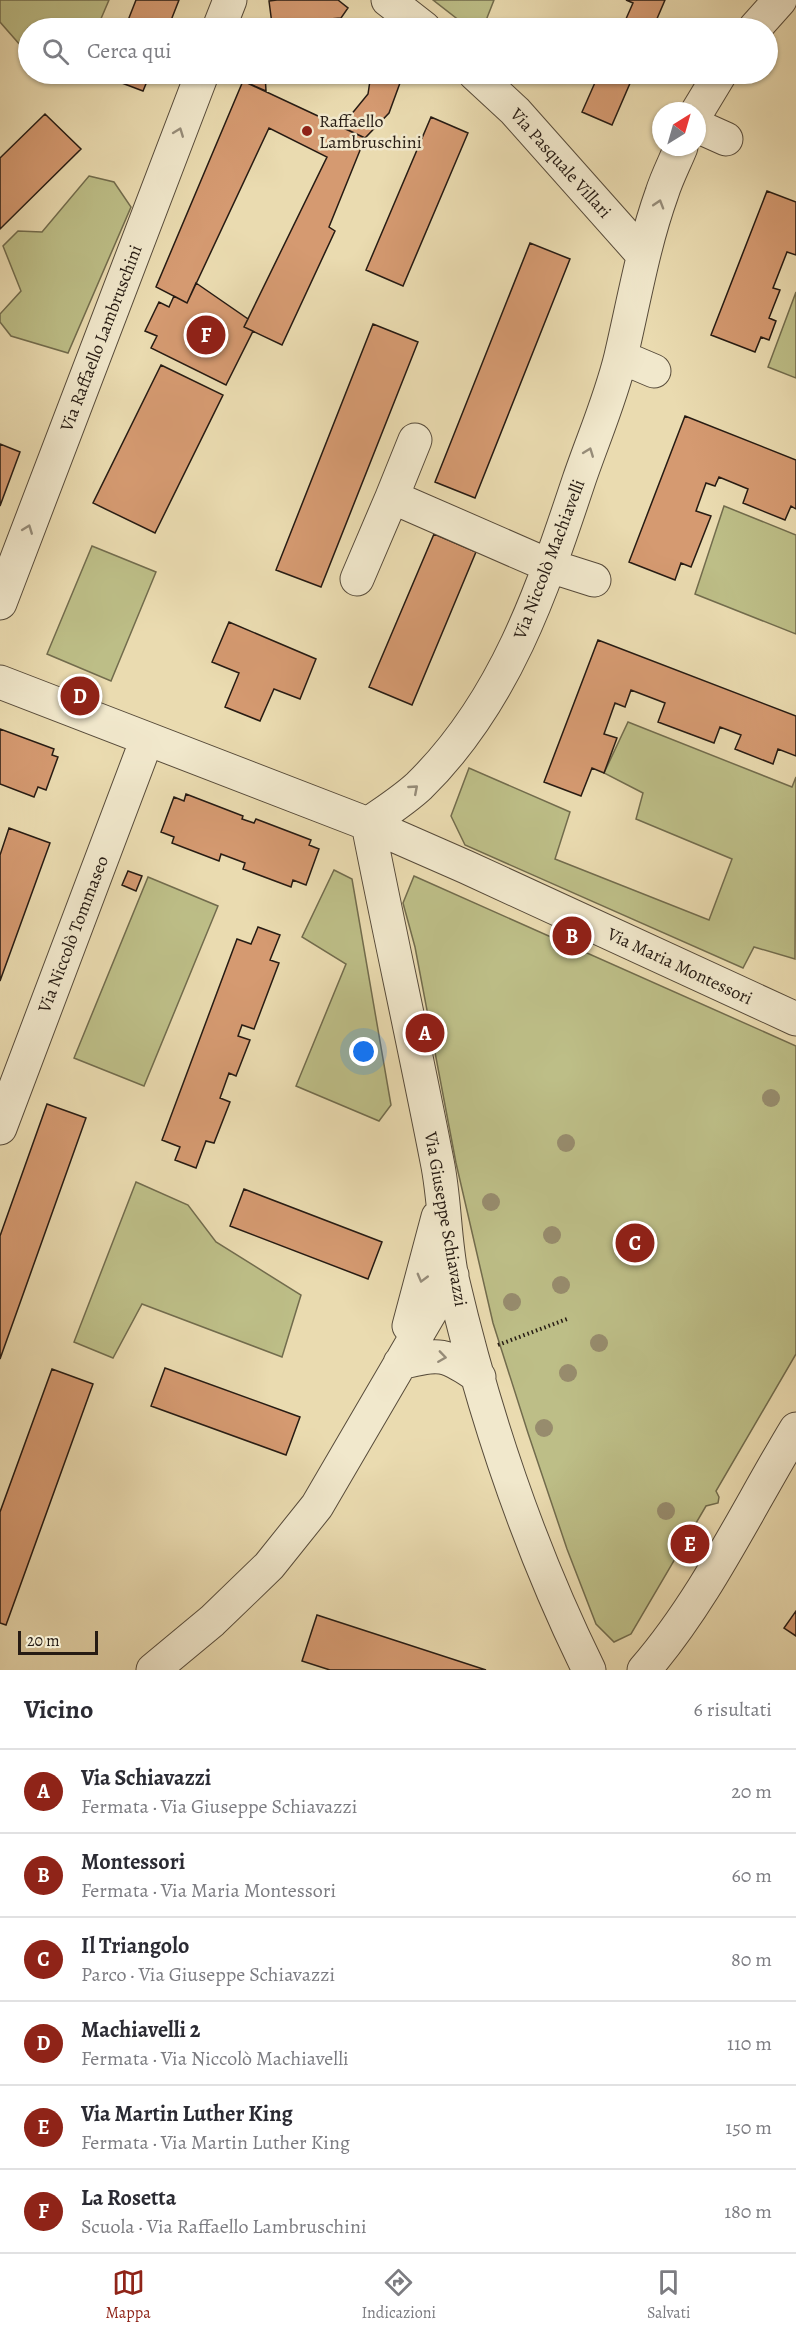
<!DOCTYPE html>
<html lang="it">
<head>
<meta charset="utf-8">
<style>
	body { margin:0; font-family:Alegreya,serif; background:#f7f7f7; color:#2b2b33 }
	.compass { position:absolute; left:652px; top:102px; width:54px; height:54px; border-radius:50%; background:#fff; box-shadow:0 2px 4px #0004; rotate:37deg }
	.scale { position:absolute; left:18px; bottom:15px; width:80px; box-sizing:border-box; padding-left:6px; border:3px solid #261b13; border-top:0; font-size:16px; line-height:21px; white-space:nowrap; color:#261b13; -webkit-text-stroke:4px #f1e8cc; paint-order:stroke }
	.you { position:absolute; left:364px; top:1052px; width:21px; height:21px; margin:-15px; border:4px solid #fff; border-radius:50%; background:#1a73e8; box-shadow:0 0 0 9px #1a73e833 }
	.badge { display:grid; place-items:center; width:39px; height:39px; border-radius:50%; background:#8f2418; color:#fff; font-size:20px; font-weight:700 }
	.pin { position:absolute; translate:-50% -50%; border:3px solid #fff; box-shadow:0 2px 6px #0006 }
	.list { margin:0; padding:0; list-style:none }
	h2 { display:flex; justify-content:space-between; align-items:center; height:78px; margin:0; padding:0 24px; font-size:26px }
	h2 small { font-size:20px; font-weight:400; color:#7c7c81 }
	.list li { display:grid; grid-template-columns:39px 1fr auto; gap:18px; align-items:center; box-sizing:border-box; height:84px; padding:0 24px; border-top:2px solid #e1e1e2 }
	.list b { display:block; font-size:22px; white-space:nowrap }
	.list p { margin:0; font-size:20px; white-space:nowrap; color:#7c7c81 }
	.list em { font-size:20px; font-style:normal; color:#7c7c81 }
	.icon { flex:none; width:33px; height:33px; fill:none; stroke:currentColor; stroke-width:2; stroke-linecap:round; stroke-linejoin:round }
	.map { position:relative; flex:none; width:796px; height:1670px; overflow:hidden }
	.search { position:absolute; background:#fff; box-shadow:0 2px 4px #0004; left:18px; right:18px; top:18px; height:66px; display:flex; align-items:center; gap:15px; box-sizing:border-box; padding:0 21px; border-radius:33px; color:#7c7c81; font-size:22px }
	.sheet { height:582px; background:#fff }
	nav { display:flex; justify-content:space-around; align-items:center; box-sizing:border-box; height:84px; border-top:2px solid #e1e1e2; background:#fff; font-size:16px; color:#7c7c81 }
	nav a { display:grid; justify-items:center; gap:3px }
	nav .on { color:#8f2418 }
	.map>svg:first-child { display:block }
	.green { fill:#bdbe87; stroke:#726c4d; stroke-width:1.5 }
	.building { fill:#d59a71; stroke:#261b13; stroke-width:1.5 }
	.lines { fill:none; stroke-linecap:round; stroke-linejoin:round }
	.minor-casing { stroke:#574b3a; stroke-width:35 }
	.path { stroke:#261b13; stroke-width:4; stroke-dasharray:1.5 3; stroke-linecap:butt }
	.minor { stroke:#f1e8cc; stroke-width:33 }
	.tree { fill:#978c6d }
	.oneway { stroke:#968c79 }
	.poi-dot { fill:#8f2418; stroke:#f1e8cc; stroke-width:2 }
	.labels { text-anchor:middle; stroke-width:5; stroke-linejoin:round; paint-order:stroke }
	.poi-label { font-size:18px; fill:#261b13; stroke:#f1e8cc; text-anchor:start }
	.street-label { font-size:18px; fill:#261b13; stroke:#f1e8cc }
</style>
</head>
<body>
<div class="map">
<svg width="796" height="1670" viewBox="0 0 796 1670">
	<rect width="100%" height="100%" fill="#eadbb0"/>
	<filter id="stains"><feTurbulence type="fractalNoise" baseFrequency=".00333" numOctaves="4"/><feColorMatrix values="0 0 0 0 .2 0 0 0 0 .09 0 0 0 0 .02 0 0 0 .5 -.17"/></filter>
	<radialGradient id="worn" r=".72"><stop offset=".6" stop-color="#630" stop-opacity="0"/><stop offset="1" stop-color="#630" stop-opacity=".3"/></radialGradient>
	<path class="green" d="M0,0H109L97,28H28V54L0,22Z
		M433,0H494L483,28H469Z
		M89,176L114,182L131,207L68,353L11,336L0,322V314L21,291L3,246L18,231L42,232Z
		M796,292V378L768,367Z
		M724,506L796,535V634L695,594Z
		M92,546L156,572L111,681L47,654Z
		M628,722L792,787L796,777L795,959L754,947L743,968L465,845L451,816L469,768L570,812L555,859L709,920L732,859L636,819L643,793L604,773Z
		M334,870L352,879L391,1105L379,1121L296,1086L346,964L302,937Z
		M414,876L796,1046V1354L716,1491L719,1497L718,1503L706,1506L631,1634L614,1642L596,1624L567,1549L528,1433L493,1323L456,1163L415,947L403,903Z
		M148,877L218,906L144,1086L74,1058Z
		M136,1182L188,1205L216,1242L301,1295L282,1357L142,1304L113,1358L74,1342Z"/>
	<path class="building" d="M136,0H179L168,28H125Z
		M277,0H338L348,8L341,18L272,24L269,1Z
		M626,0H665L653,28H622L633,3Z
		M107,74H150L143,91L106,77Z
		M243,74H265L266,91L243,81Z
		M371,74H398L400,83L389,113L365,138L341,127L368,94Z
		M587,74H634L612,125L582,112L597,78Z
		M243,81L365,138L329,227L335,231L282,345L244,327L327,157L269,128L187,303L156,287Z
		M45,114L81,149L0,229V158Z
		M431,117L468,133L403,286L366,270Z
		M767,191L796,202V255L787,252L773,288L780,290L769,318L776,321L769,340L761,337L755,352L711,335Z
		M530,243L570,259L475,498L435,482Z
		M196,283L248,319L244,327L253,331L226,385L151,348L157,336L145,331L159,302L169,307L174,296L187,303Z
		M373,324L418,342L321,587L276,570Z
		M161,365L223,395L155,533L93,503Z
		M685,416L796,460V509L791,506L785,520L743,503L748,489L719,477L715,486L706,483L696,511L711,516L691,567L681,563L675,580L629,562Z
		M0,444L20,452L0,506Z
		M434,534L476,552L412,705L369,687Z
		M229,622L316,659L300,699L274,689L260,721L225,707L239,673L212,662Z
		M598,640L796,716V756L778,749L773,764L735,749L741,735L720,727L714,743L658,722L665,703L631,690L625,707L615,703L604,734L617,738L604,773L592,768L581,796L544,782Z
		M0,729L54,749L52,755L58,757L46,790L38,787L34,797L0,784Z
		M186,794L243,816L242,819L254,823L256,819L311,840L309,845L319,849L306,885L293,880L291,887L243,869L245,863L221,854L219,861L172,843L174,837L161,832L174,797L184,801Z
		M9,828L50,843L0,981V855Z
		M128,871L142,876L136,891L122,885Z
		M258,927L280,935L270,960L279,963L254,1029L242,1025L238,1036L250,1040L236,1076L229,1073L220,1098L230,1102L214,1143L206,1141L196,1168L175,1160L180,1147L162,1140L237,939L251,944Z
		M47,1104L86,1118L0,1359V1236Z
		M244,1189L382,1242L368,1279L230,1226Z
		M165,1368L300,1417L286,1455L151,1406Z
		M52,1369L93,1384L6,1625L0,1623V1512Z
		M796,1611V1636L784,1628Z
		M317,1615L486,1670H330L302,1661Z"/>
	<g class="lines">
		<g class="minor-casing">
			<path id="minor" d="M388,0L424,28
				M219,28L230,0
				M755,28L780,0
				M475,74L515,111L643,255
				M697,112L720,74
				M697,126L726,139
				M621,357L654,371
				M415,440L392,497L550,566L594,580
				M357,579L392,497
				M0,603L202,74
				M0,682L368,824L466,867L796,1019
				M368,824C390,936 415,1048 437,1161C445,1199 444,1239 452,1278C484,1415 527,1544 589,1670
				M368,824C385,812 404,800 419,786C505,702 542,591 579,480C593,439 611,398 621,356C634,301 643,246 662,193C667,177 675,162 681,147
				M0,1128L147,739
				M409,1326L438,1217
				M400,1363C440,1353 445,1353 479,1377
				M153,1670L212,1621L269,1566L317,1506L452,1275
				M644,1670C705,1600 748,1508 796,1429"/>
		</g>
		<path class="path" d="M498,1345L567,1319"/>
		<use href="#minor" class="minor"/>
	</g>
	<g class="tree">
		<circle cx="771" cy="1098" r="9"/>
		<circle cx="566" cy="1143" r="9"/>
		<circle cx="491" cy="1202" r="9"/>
		<circle cx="552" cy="1235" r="9"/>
		<circle cx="561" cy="1285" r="9"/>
		<circle cx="512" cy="1302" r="9"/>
		<circle cx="599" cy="1343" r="9"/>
		<circle cx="568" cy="1373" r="9"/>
		<circle cx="544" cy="1428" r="9"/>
		<circle cx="666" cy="1511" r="9"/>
	</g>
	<defs><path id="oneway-chevron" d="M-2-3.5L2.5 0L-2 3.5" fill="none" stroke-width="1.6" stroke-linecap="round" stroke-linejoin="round" transform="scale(1.5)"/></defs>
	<g class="oneway">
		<use href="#oneway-chevron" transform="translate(179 132) rotate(-69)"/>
		<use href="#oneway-chevron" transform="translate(659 204) rotate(-73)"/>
		<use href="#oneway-chevron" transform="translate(589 452) rotate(-69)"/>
		<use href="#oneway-chevron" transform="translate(28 529) rotate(-69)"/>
		<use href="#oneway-chevron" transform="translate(414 789) rotate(-41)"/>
		<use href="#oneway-chevron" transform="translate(422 1278) rotate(105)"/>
		<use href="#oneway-chevron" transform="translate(442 1357) rotate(8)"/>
	</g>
	<circle class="poi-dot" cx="307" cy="131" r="6"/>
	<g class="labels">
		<g class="poi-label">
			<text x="319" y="127">Raffaello<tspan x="319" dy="21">Lambruschini</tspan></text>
		</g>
		<g class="street-label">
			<text transform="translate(561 163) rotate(48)" y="6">Via Pasquale Villari</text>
			<text transform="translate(101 338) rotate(-69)" y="6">Via Raffaello Lambruschini</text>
			<text transform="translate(549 559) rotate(-69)" y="6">Via Niccolò Machiavelli</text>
			<text transform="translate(73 934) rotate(-69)" y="6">Via Niccolò Tommaseo</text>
			<text transform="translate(680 966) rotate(25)" y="6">Via Maria Montessori</text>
			<text transform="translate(446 1219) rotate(80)" y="6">Via Giuseppe Schiavazzi</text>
		</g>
	</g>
	<rect width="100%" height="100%" filter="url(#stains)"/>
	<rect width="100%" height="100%" fill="url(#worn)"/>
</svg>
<svg class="compass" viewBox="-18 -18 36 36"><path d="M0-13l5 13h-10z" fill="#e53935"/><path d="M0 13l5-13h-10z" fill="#7c7c81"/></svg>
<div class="scale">20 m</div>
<div class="you"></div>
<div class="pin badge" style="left:425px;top:1033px">A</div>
<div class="pin badge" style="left:572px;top:936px">B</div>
<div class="pin badge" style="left:635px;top:1243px">C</div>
<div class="pin badge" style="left:80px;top:696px">D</div>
<div class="pin badge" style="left:690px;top:1544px">E</div>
<div class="pin badge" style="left:206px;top:335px">F</div>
<div class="search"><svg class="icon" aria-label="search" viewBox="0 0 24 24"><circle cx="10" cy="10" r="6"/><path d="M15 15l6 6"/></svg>Cerca qui</div>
</div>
<section class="sheet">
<h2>Vicino<small>6 risultati</small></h2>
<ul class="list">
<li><span class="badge">A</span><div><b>Via Schiavazzi</b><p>Fermata · Via Giuseppe Schiavazzi</p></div><em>20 m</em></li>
<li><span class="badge">B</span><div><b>Montessori</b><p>Fermata · Via Maria Montessori</p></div><em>60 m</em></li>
<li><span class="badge">C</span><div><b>Il Triangolo</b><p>Parco · Via Giuseppe Schiavazzi</p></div><em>80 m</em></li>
<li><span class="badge">D</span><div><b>Machiavelli 2</b><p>Fermata · Via Niccolò Machiavelli</p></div><em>110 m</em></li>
<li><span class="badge">E</span><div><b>Via Martin Luther King</b><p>Fermata · Via Martin Luther King</p></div><em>150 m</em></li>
<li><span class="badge">F</span><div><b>La Rosetta</b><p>Scuola · Via Raffaello Lambruschini</p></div><em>180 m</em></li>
</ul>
</section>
<nav>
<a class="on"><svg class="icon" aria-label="map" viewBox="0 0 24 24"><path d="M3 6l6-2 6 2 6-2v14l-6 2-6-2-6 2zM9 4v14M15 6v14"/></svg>Mappa</a>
<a><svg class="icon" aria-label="directions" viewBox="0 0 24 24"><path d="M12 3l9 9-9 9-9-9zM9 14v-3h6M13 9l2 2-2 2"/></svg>Indicazioni</a>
<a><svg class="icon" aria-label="saved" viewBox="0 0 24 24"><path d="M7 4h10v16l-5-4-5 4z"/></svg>Salvati</a>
</nav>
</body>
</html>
